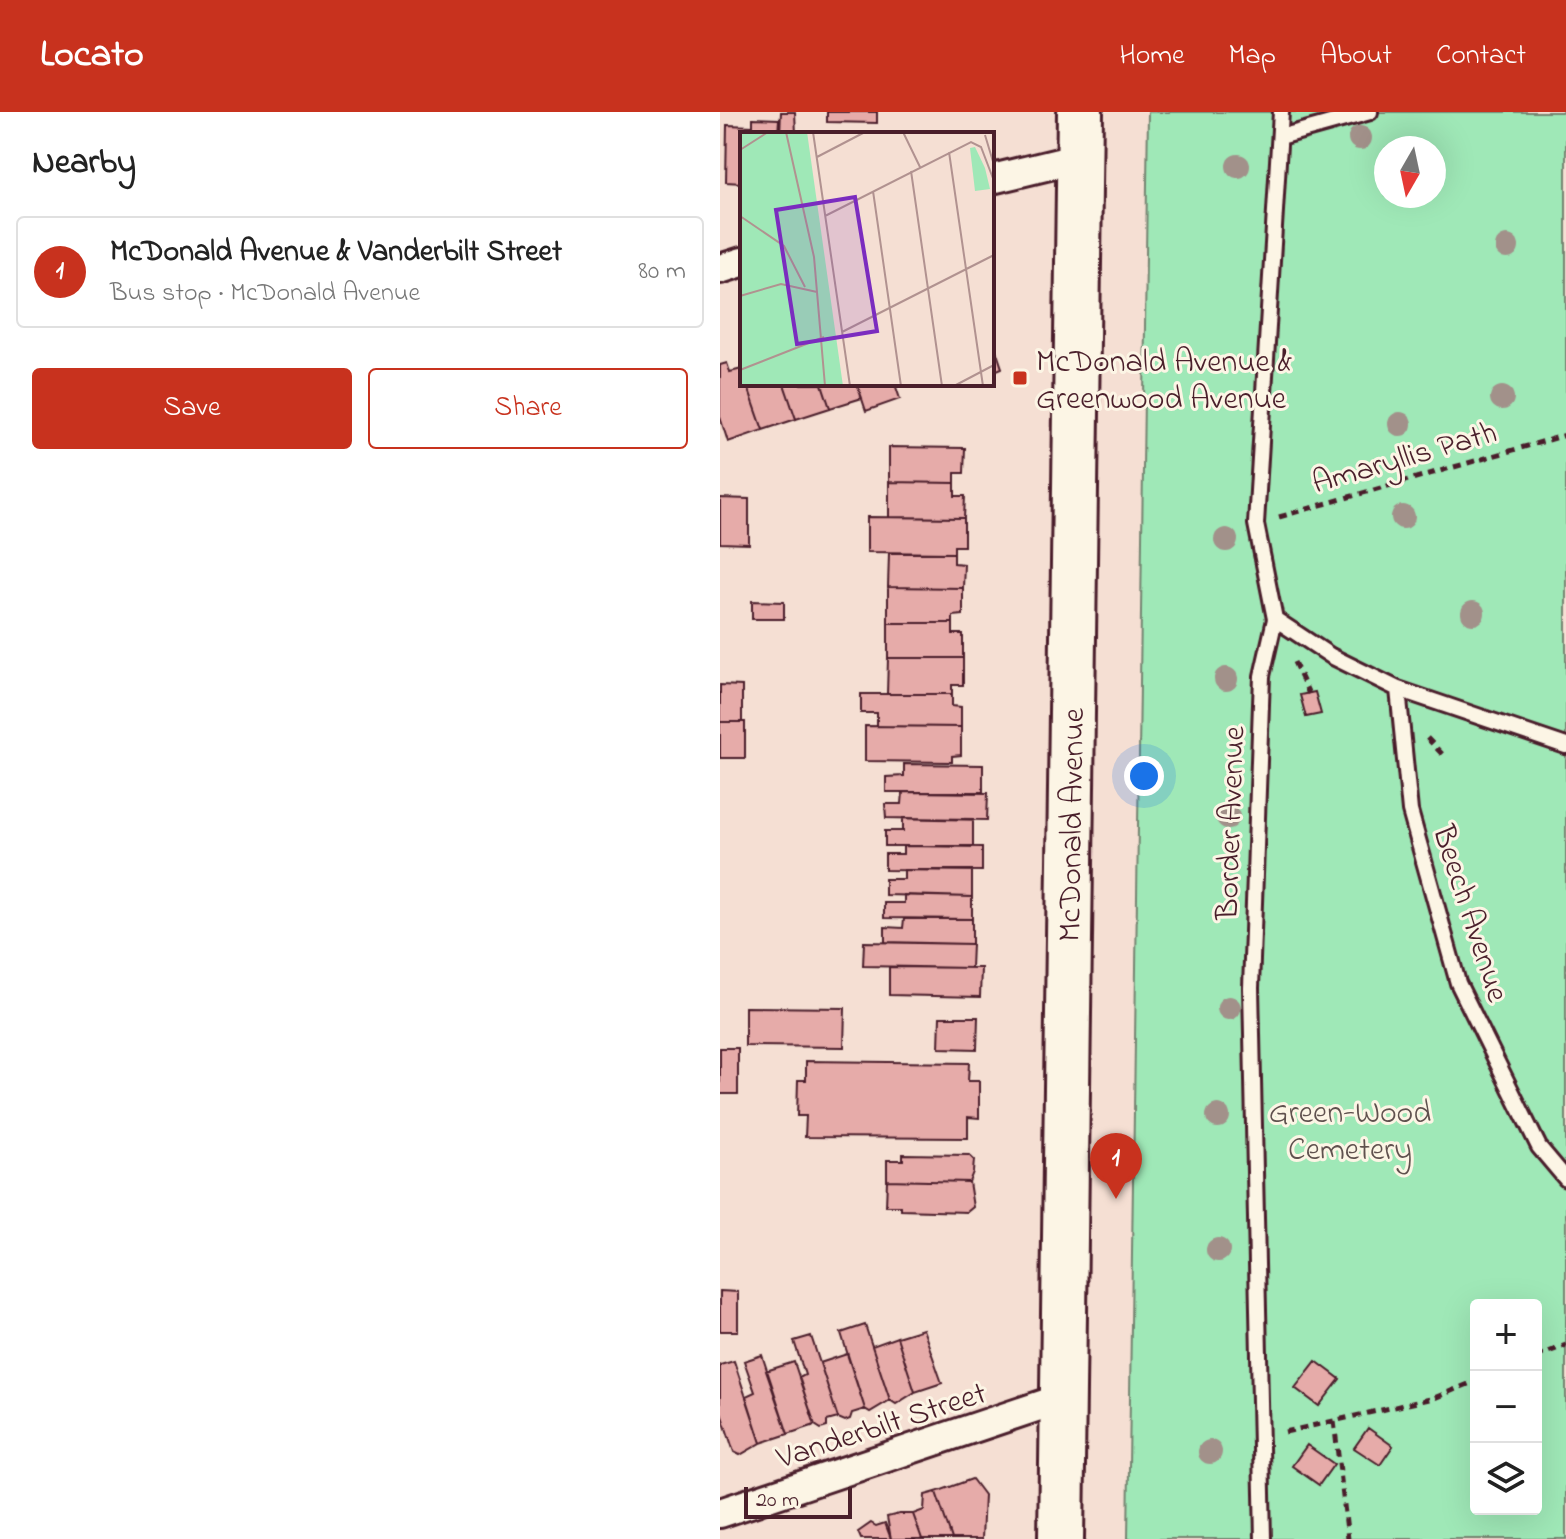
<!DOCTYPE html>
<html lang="en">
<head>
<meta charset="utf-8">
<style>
	body { margin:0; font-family:"Indie Flower",sans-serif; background:#f2f2f2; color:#222 }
	.controls { position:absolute; right:24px; bottom:24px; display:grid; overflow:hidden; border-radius:8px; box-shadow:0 8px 32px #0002 }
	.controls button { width:72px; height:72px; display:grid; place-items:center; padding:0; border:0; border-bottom:2px solid #e0e0e0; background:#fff; color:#222; font:40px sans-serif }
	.compass { position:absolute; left:654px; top:24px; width:72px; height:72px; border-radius:50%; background:#fff; box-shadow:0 8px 32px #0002; rotate:189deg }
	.scale { position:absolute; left:24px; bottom:20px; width:108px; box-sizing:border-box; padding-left:8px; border:4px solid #4a1f2b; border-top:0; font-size:22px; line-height:28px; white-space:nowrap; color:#4a1f2b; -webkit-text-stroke:6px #fcf5e5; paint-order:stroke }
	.you { position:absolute; left:424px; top:664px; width:28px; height:28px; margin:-20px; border:6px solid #fff; border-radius:50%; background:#1a73e8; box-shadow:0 0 0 12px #1a73e833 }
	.badge { display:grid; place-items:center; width:52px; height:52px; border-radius:50%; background:#c8321e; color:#fff; font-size:26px; font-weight:700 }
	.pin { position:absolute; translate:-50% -66px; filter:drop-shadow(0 2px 4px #0008) }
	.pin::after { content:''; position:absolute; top:42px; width:28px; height:24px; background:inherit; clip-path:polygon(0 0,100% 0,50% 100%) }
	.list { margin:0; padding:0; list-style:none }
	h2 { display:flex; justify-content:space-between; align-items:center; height:104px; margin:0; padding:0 32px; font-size:34px }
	h2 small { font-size:26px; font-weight:400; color:#767676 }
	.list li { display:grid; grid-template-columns:52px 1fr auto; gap:24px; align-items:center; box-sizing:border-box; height:112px; margin:0 16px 16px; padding:0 16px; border:2px solid #e0e0e0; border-radius:8px }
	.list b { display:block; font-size:30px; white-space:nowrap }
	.list p { margin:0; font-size:26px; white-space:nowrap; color:#767676 }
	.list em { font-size:26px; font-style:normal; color:#767676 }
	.actions { display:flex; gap:16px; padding:24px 32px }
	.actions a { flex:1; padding:18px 0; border:2px solid #c8321e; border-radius:8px; text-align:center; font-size:28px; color:#c8321e }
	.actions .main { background:#c8321e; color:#fff }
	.icon { flex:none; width:44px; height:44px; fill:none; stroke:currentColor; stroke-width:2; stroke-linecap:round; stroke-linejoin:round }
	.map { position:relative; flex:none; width:846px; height:1427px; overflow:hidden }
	header { display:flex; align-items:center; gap:48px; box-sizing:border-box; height:112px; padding:0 40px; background:#c8321e; color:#fff }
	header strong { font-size:38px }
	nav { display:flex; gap:44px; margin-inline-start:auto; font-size:28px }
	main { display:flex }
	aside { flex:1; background:#fff }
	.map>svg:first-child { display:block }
	.green { fill:#9fe8b7; stroke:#748471; stroke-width:2; fill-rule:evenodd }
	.building { fill:#e6aba9; stroke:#4a1f2b; stroke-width:2 }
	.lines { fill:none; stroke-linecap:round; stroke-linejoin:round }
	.service-casing { stroke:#4a1f2b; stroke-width:20 }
	.minor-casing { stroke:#4a1f2b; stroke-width:34 }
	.primary-casing { stroke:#4a1f2b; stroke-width:50 }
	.path { stroke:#4a1f2b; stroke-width:5; stroke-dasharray:8 6; stroke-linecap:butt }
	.service { stroke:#fcf5e5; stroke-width:14 }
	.minor { stroke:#fcf5e5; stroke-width:28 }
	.primary { stroke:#fcf5e5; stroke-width:44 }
	.tree { fill:#a2918a }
	.poi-dot { fill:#c8321e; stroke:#fcf5e5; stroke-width:3 }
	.labels { text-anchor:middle; stroke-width:6; stroke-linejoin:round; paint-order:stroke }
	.poi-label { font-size:32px; fill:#4a1f2b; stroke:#fcf5e5; text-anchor:start }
	.street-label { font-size:32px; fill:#4a1f2b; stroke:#fcf5e5 }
	.park-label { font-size:32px; fill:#5f514e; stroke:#fcf5e5 }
	.inset-road { fill:none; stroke:#b19290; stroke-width:2 }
	.view { fill:#7b2cbf; fill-opacity:0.15; stroke:#7b2cbf; stroke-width:4 }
	.inset-edge { fill:none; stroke:#4a1f2b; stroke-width:4 }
</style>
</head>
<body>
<header>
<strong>Locato</strong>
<nav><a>Home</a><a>Map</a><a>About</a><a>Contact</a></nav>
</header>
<main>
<aside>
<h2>Nearby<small></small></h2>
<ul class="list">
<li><span class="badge">1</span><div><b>McDonald Avenue &amp; Vanderbilt Street</b><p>Bus stop · McDonald Avenue</p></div><em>80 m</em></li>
</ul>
<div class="actions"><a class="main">Save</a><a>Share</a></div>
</aside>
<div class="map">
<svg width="846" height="1427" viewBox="0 0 846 1427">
	<rect width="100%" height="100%" fill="#f5dfd3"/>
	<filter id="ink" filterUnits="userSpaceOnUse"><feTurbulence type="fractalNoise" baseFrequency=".0125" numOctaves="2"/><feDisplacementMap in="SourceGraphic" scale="16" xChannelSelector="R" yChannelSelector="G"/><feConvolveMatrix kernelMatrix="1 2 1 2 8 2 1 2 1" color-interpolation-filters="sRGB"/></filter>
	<g filter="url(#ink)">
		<path class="green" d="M428,0H846V1427H408ZM666,36H714V84H666ZM756,1193H816V1397H756Z"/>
		<path class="building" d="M61,0H75L76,22H60Z
			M107,0H157V11L107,10Z
			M33,6L59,7L58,22H33Z
			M7,13L33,14V22H22V71L6,70Z
			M272,226L282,256L272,260Z
			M7,251L10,260L22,257V272H27L43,318L8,330L0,305V253Z
			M27,272H64L76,307L43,318Z
			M64,272H102L110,296L76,307Z
			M102,272H137L142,286L110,296Z
			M137,272H175L180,287L146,299Z
			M169,335L245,336L244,361H235V371L169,370Z
			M169,370L235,371V384H245L244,406L169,405Z
			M0,386L29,387V432L0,431Z
			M147,405L244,406V434H234V441L147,440Z
			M169,441H234V451L244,452L243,476L168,475Z
			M168,475L243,476V503L233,504V511H168Z
			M32,489L64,490V507H32Z
			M168,511H233V522H243V546H168Z
			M168,546H243V573H232V582H167Z
			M0,573L22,574V610H0Z
			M595,580L601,602L586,605L580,583Z
			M141,582H232V594L241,595V615L157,614V601H141Z
			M0,610H25V646H0Z
			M145,614L241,615V643L232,644V650L145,649Z
			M184,652L263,653V680H166V665L184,664Z
			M183,680L268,681L267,708L166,706L165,692H182Z
			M183,706L253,707V734H165V719H183Z
			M183,734L262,735V759L165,758V742H183Z
			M184,758H252V785L165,783V767H184Z
			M184,783L252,785V807L164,806V791H184Z
			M184,807H252V832L165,830V815L183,816Z
			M144,830L252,832L251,856L143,854Z
			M169,855L261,856L260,885L169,883Z
			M25,895L125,896L124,935L25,934Z
			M220,905H258L257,937L219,936Z
			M0,936H18V982H0Z
			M86,949L249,951L248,969H259V1006L248,1005V1026L85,1025L86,1004H77L78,968H86Z
			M183,1042L249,1043L254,1048L253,1060L249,1070L167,1068V1048H183Z
			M167,1068L249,1070L253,1095L247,1100L181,1098V1094H166Z
			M0,1179L18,1180V1219H0Z
			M145,1213L170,1288L150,1300L145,1297L121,1221Z
			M203,1217L222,1271L195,1280L177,1225Z
			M91,1224L118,1306L107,1309V1315L101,1317L95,1313L79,1266L85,1263L74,1229Z
			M177,1225L195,1280L176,1292L170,1288L152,1234Z
			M127,1242L145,1297L132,1301L130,1307L125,1309L118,1306L100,1251Z
			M42,1243L68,1322L41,1331L26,1284L35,1280L24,1249Z
			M14,1249L41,1331L20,1343L14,1340L0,1298V1253Z
			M596,1249L620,1267L599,1294L575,1276Z
			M74,1250L95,1313L68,1322L46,1259Z
			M648,1316L673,1334L660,1353L634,1336Z
			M587,1333L614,1352L599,1373L572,1354Z
			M252,1367L264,1383L262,1427H232L216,1380Z
			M216,1380L232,1427H202L193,1402L204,1398L205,1383Z
			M179,1402H193L202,1427H171L167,1405Z
			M151,1411L156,1414L165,1411L171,1427H141L138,1420Z"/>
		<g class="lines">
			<g class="service-casing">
				<path id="service" d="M560,25L650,0
					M555,507L611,544L678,577L846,634
					M678,577L690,699L738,871L819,1035L846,1067
					M543,1427L531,876L542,564L555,507L536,412L561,0"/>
			</g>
			<g class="minor-casing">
				<path id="minor" d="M272,67L359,46
					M0,157L22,150
					M0,1401L343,1286"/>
			</g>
			<g class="primary-casing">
				<path id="primary" d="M341,1427L360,0"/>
			</g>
			<path class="path" d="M559,405L846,323
				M574,550L589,582
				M707,626L723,643
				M816,1245L846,1233
				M614,1309L628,1427
				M565,1320L714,1286L756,1269"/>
			<use href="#service" class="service"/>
			<use href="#minor" class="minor"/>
			<use href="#primary" class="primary"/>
		</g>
		<g class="tree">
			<circle cx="640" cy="26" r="12"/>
			<circle cx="518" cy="54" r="12"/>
			<circle cx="787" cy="135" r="12"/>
			<circle cx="782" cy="286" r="12"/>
			<circle cx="680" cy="312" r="12"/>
			<circle cx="683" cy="405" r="12"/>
			<circle cx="506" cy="428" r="12"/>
			<circle cx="753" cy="501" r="12"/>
			<circle cx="506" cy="567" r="12"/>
			<circle cx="508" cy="705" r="12"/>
			<circle cx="509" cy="896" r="12"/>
			<circle cx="498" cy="1004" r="12"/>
			<circle cx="498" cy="1138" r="12"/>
			<circle cx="490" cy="1340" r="12"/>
		</g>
	</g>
	<rect class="poi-dot" x="292" y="258" width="16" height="16" rx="4"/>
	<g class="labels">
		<g class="poi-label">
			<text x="316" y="259">McDonald Avenue &amp;<tspan x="316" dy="37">Greenwood Avenue</tspan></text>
		</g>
		<g class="street-label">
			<text transform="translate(684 344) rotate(-16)" y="11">Amaryllis Path</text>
			<text transform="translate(509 711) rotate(-88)" y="11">Border Avenue</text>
			<text transform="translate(350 713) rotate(-89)" y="11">McDonald Avenue</text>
			<text transform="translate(752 801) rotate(72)" y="11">Beech Avenue</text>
			<text transform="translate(161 1312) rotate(-18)" y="11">Vanderbilt Street</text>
		</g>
		<g class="park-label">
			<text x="630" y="1010">Green-Wood<tspan x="630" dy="37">Cemetery</tspan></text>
		</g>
	</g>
	<g transform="translate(20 20)">
		<rect width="254" height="254" fill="#f5dfd3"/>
		<path d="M0,0H67L103,254H0ZM235,15L245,36L250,57L235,59L230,16Z" fill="#9fe8b7"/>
		<path class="inset-road" d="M46,0L74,125L85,254M73,0L110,254M163,0L180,35M245,3L254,33M0,18L28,0M209,20L243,254M77,25L125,0M171,39L202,254M133,59L161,254M0,84L44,114L65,155M85,84L231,10L241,15L254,49M0,164L41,152L77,160M102,200L254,123M0,238L84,205M214,254L254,233"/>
		<path class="view" d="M115,65L137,199L57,212L36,78Z"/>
		<rect width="254" height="254" class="inset-edge"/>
	</g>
</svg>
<div class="controls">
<button>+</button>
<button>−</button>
<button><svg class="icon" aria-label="layers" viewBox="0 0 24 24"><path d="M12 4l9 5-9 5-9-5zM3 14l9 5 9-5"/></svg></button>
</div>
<svg class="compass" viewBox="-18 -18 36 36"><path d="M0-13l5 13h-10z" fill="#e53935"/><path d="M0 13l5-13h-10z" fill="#767676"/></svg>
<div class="scale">20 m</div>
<div class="you"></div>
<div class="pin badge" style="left:396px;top:1087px">1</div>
</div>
</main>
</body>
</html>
